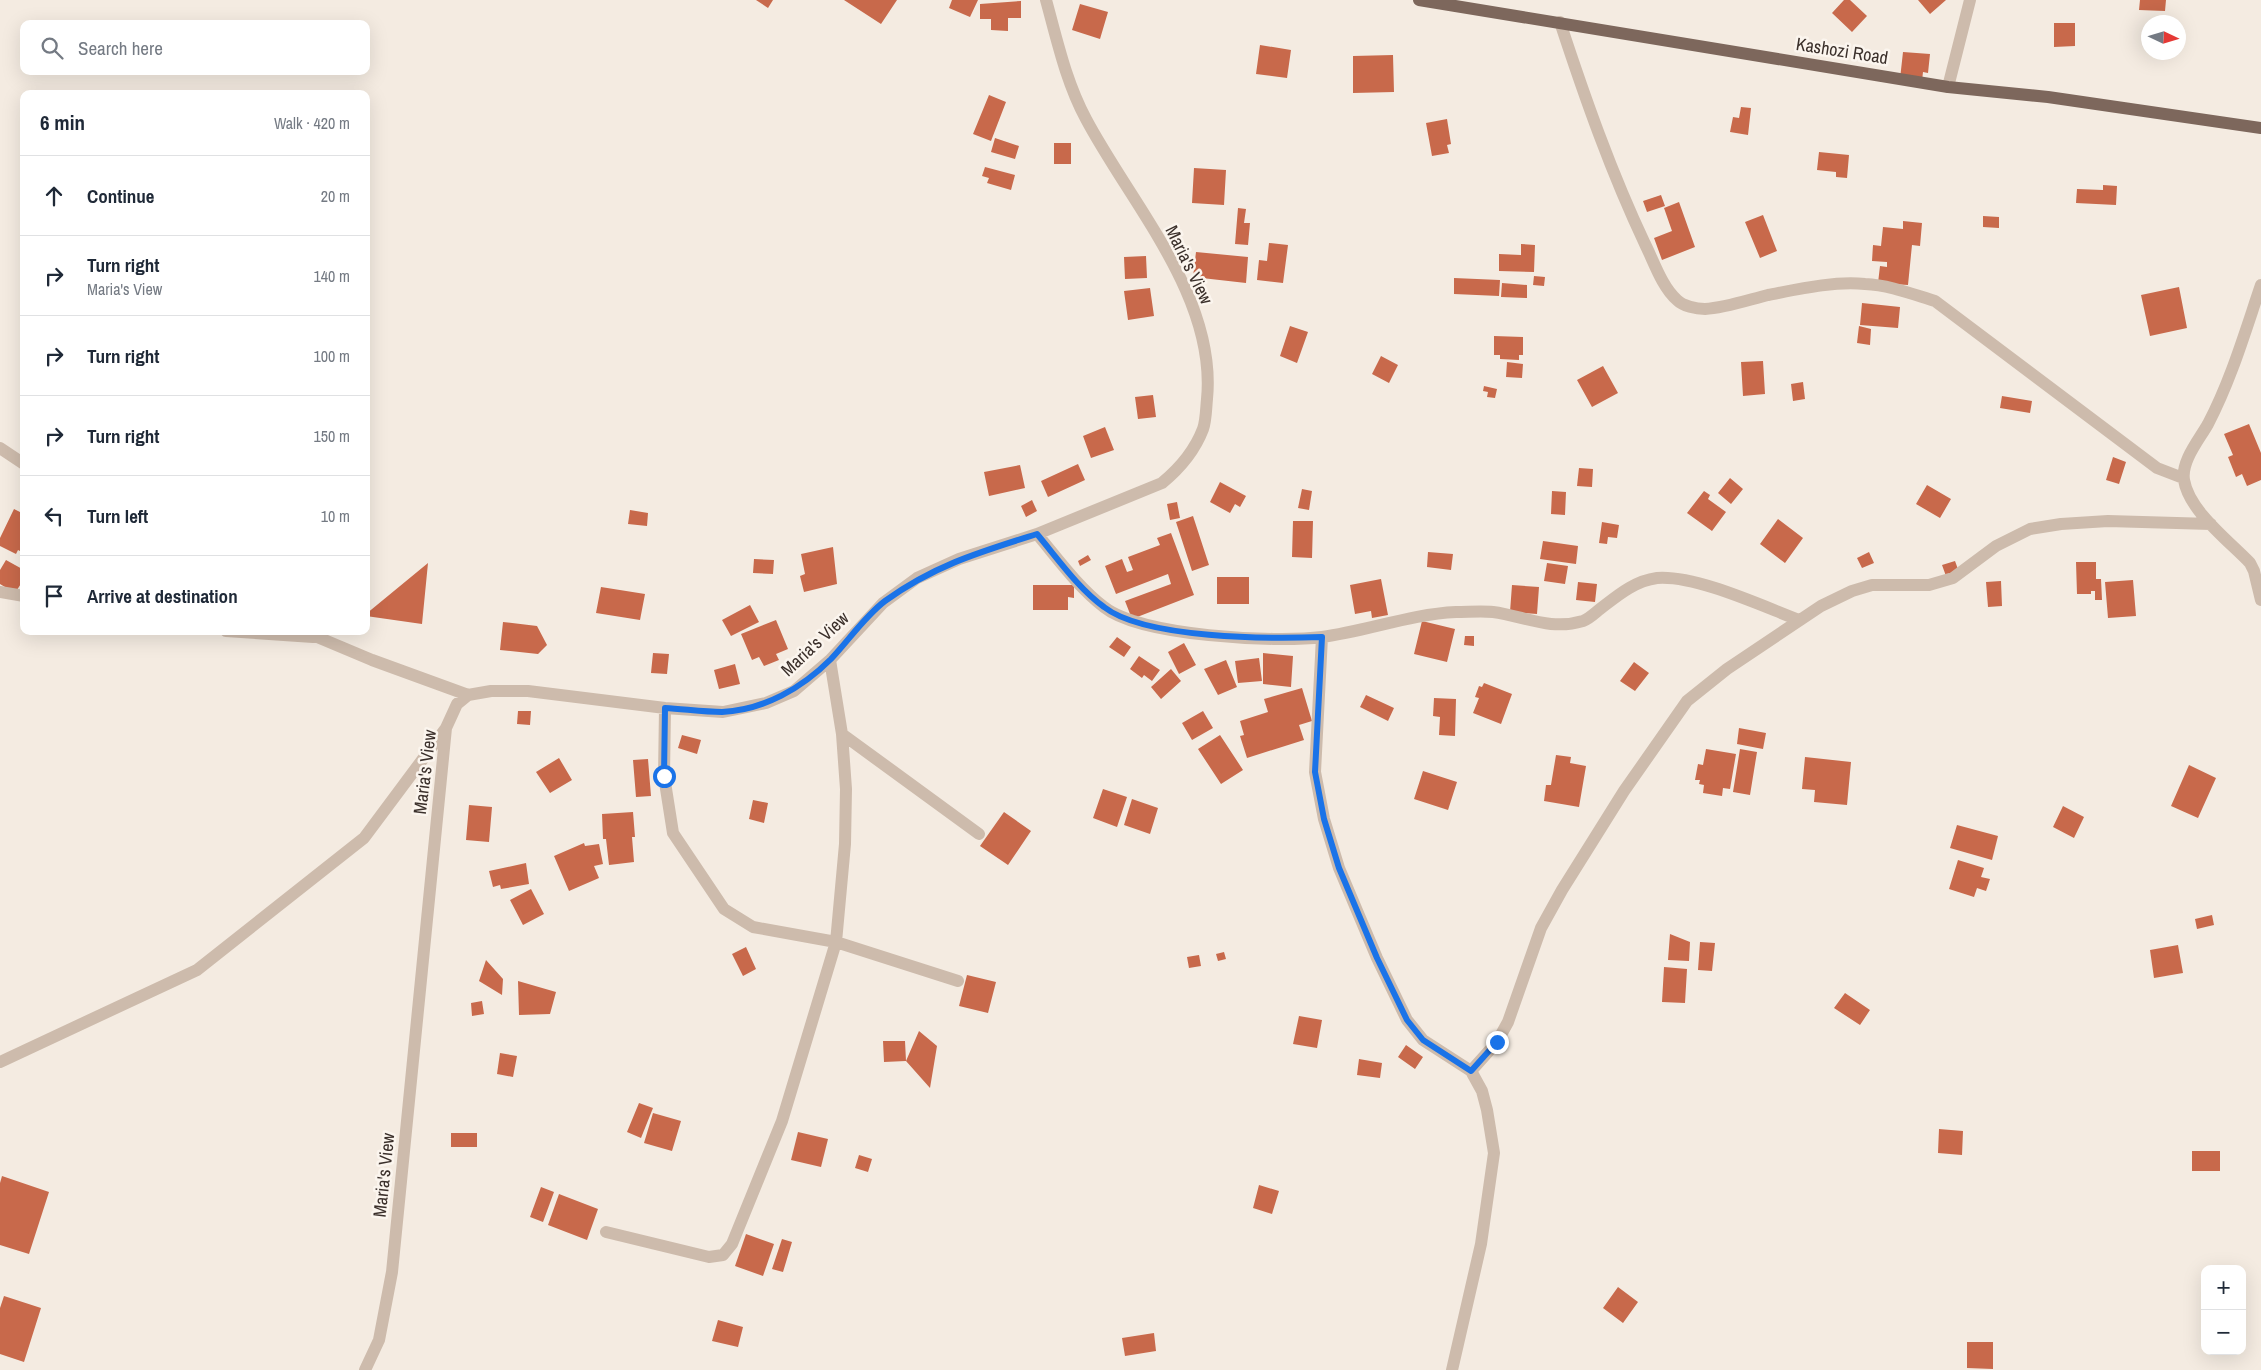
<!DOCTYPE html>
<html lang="en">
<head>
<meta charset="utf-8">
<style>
	body { margin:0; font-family:"Archivo Narrow",sans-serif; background:#f6f6f7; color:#1f2937 }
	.controls { position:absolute; right:15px; bottom:15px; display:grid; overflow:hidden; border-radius:10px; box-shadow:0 5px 20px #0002 }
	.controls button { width:45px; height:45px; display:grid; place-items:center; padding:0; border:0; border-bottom:1px solid #e0e1e3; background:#fff; color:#1f2937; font:25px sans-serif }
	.compass { position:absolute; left:2141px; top:15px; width:45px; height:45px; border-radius:50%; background:#fff; box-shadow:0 5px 20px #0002; rotate:94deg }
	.stop { position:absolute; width:15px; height:15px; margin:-11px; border:4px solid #1a73e8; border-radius:50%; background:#fff }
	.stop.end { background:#1a73e8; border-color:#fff; box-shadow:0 1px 5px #0008 }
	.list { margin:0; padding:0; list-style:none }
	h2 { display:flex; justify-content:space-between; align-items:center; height:65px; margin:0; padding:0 20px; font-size:21px }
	h2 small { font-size:16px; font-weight:400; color:#747a83 }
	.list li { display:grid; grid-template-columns:32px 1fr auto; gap:15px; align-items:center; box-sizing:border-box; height:80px; padding:0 20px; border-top:1px solid #e0e1e3 }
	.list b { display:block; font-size:19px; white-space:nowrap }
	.list p { margin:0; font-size:16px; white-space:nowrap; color:#747a83 }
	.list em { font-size:16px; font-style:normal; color:#747a83 }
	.icon { flex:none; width:28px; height:28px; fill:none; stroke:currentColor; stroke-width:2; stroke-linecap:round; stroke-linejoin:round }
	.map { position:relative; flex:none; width:2261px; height:1370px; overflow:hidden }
	.search { position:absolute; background:#fff; box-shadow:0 5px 20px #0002; left:20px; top:20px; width:350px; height:55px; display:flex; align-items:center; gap:12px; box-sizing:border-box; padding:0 18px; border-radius:10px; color:#747a83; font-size:19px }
	.panel { position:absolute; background:#fff; box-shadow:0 5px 20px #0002; left:20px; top:90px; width:350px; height:545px; border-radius:10px }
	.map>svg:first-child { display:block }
	.building { fill:#c8694b }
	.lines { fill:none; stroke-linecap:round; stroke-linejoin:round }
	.minor { stroke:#cdbbac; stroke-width:12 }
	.major { stroke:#7d675c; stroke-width:12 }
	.route { stroke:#1a73e8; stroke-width:6 }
	.labels { text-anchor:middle; stroke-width:5; stroke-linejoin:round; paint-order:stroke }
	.street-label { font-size:18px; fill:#3b302b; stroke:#fbf5ee }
</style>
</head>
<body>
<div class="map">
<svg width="2261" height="1370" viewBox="0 0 2261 1370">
	<rect width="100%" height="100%" fill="#f4ebe1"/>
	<path class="building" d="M756,0H773L768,8Z
		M844,0H897L881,24Z
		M952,0H978L970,17L949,8Z
		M1844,0H1850L1867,16L1852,32L1832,13Z
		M1918,0H1946L1930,14Z
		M2140,0H2166L2165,11L2139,10Z
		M1021,1V18H1008V31L991,30V19H980V4Z
		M1080,4L1108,12L1100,39L1072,30Z
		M2054,23H2075V46L2054,47Z
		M1260,45L1291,50L1287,78L1256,74Z
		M1903,52L1930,54L1928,73L1923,72L1922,81L1900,79Z
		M1393,55L1394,92L1353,93V56Z
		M989,95L1006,102L991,141L973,134Z
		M1741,107L1751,108L1748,135L1730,132L1733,117L1739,118Z
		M1447,119L1451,144L1447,145L1449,153L1432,156L1426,123Z
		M995,138L1019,146L1015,159L991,152Z
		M1054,143H1071V164H1054Z
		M1819,152L1849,155L1847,178L1836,177V172L1817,170Z
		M985,167L1015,175L1011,190L987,183L989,178L982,176Z
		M1194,168L1226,170L1224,205L1192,203Z
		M2103,185L2117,186L2116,205L2076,203L2077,189L2103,190Z
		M1661,195L1665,206L1647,212L1643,201Z
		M1679,202L1695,247L1662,260L1654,238L1672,231L1664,208Z
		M1238,208L1246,209L1244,223H1250L1248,245L1235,244Z
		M1763,215L1777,251L1760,258L1745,222Z
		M1983,216L1999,217V228L1983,227Z
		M1903,221L1922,223L1920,246L1912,245L1908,285L1878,283L1880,266L1887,267V262L1872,261L1873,245L1881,246L1883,227L1903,229Z
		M1269,243L1288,245L1283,283L1257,280L1259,260L1267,261Z
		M1521,244L1535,245L1534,272L1499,271V254L1521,255Z
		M1196,252L1248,257L1246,283L1193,277Z
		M1146,256L1147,278L1125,279L1124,257Z
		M1534,276L1545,277L1544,286L1533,285Z
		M1454,278L1500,280L1499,296L1454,294Z
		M1502,283L1527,285V298L1501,297Z
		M2179,287L2187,328L2150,336L2141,295Z
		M1150,288L1154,316L1128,320L1124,291Z
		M1862,303L1900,307L1898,328L1860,325Z
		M1290,326L1308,332L1297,363L1280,356Z
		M1859,326L1871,329L1870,345L1857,343Z
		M1494,336L1523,337V355H1519V360L1500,359V355H1494Z
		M1381,356L1398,365L1389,383L1372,374Z
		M1763,361L1765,394L1743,396L1741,362Z
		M1507,362L1523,364L1522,378L1506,377Z
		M1603,366L1618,393L1592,407L1577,380Z
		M1803,382L1805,399L1793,401L1791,384Z
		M1484,386L1497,389L1495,398L1487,397L1488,392L1483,391Z
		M1153,395L1156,417L1138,419L1135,397Z
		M2002,396L2032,401L2030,413L2000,408Z
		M2249,424L2261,453V480L2247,486L2242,474L2236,477L2228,457L2233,455L2224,434Z
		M1105,427L1114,450L1091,458L1083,436Z
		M2113,457L2126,462L2119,484L2106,480Z
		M1078,464L1085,480L1048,497L1041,481Z
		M1020,465L1025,488L989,496L984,472Z
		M1579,468L1593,469L1592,487L1577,486Z
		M1730,478L1743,489L1731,504L1718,493Z
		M1220,482L1246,496L1240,507L1235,504L1230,513L1210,502Z
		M1927,485L1951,499L1940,518L1916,504Z
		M1302,489L1312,491L1309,510L1298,508Z
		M1552,491L1566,492L1565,515L1551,514Z
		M1704,491L1710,495L1708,499L1726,512L1712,531L1687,513Z
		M1032,500L1037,511L1026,517L1021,506Z
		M1177,502L1180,518L1170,520L1167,504Z
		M14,509L24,514V553L18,550L16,554L0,546V538Z
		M630,510L648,513L647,526L628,524Z
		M1193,516L1209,565L1192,571L1176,522Z
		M1778,519L1803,538L1785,563L1760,544Z
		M1293,521H1313L1312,558L1292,557Z
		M1602,522L1619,525L1617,538L1608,537L1607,544L1599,543Z
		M1171,533L1194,595L1132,619L1125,601L1171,584L1168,574L1116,594L1105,566L1122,559L1127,572L1133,570L1128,557L1160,545L1157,538Z
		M1543,541L1578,546L1576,564L1540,559Z
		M833,547L837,584L804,592L800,576L805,574L801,554Z
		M1428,552L1453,554L1451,570L1427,567Z
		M1869,552L1874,563L1862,568L1857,558Z
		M1088,555L1091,560L1080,566L1078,561Z
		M754,559L774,560L773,574L753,573Z
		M6,560L24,570V579L15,593L0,584V570Z
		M1955,561L1959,572L1946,576L1942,565Z
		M2076,562H2096V579H2101L2102,600H2095V591H2091V594H2077Z
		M428,563L422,624L366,616V614Z
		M1547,563L1568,566L1565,584L1544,581Z
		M1217,577H1249V604H1217Z
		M1381,579L1388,615L1372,618L1371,611L1355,614L1350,585Z
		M2133,580L2136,616L2108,618L2105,582Z
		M2001,581L2002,606L1988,607L1986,582Z
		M1578,582L1597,584L1595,602L1576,600Z
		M1033,585H1074V598L1068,597V610H1033Z
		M1512,585L1539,587L1537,614L1510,612Z
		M601,587L645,594L640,620L596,613Z
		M750,605L759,622L731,636L722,620Z
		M776,620L788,649L776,654L779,660L764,666L759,657L752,660L741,634Z
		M1422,621L1455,629L1447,662L1414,654Z
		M503,622L537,626L547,645L538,654L500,650Z
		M1465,636H1474V646L1464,645Z
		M1117,637L1131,647L1124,657L1109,647Z
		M1184,643L1196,665L1179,674L1168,652Z
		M653,653L669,654L667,674L651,673Z
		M1263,653L1293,656L1291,687L1263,684Z
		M1139,656L1160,670L1152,681L1144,675L1142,678L1130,669Z
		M1259,658L1262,681L1238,683L1235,661Z
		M1226,660L1237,687L1218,695L1204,669Z
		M1634,662L1649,673L1635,691L1620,681Z
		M735,664L740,684L719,689L714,670Z
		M1171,669L1181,681L1161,699L1151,687Z
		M1484,683L1512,694L1501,724L1473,713L1479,698L1475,697L1479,686L1482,687Z
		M1302,688L1312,721L1299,725L1304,740L1247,758L1240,736L1244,735L1240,721L1268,712L1264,699Z
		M1366,695L1394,708L1388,721L1360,707Z
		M1434,698L1456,699L1455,736L1439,735L1440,717L1433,716Z
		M518,711H531L530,725L517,724Z
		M1203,711L1213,728L1192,740L1182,723Z
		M1739,728L1766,733L1763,749L1737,744Z
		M682,735L701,740L697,754L678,748Z
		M1220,735L1243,770L1221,784L1198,749Z
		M1706,749L1736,754L1730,789L1723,788L1722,796L1703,793L1704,785L1699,784L1700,780H1695L1698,764L1703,765Z
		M1740,749L1757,752L1750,795L1733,792Z
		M1556,755L1571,757L1570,763L1586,766L1579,807L1544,801L1546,785H1551Z
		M1805,757L1851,762L1847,805L1814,802L1815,790L1802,789Z
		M559,758L572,780L550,793L536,772Z
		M648,759L651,796L636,797L633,760Z
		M2189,765L2216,778L2198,818L2171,806Z
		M1423,771L1457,782L1448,810L1414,799Z
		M1103,789L1127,797L1117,827L1093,818Z
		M1132,799L1158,808L1150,834L1124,825Z
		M753,800L768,803L764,823L749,819Z
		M469,805L492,807L489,842L466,840Z
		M2063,806L2084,817L2074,838L2053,827Z
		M633,812L635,837H632L634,862L609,865L606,839H603L602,814Z
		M1004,812L1031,831L1008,865L980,846Z
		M1957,825L1998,836L1992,860L1950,848Z
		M584,843L585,846L599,844L603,864L594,866L599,878L569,891L554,856Z
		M1958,860L1984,868L1981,877L1990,879L1986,891L1977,888L1974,897L1949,889Z
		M526,863L529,884L501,889L500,885L493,887L489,871Z
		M531,889L544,914L523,925L510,900Z
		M2212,915L2214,925L2197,929L2195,919Z
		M1670,934L1690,942L1689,961L1668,960Z
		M1700,942L1715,943L1712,971L1698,970Z
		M2178,945L2183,973L2154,978L2150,950Z
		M746,947L756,969L743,976L732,954Z
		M1224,952L1226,959L1218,961L1216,954Z
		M1199,955L1201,966L1189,968L1187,957Z
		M486,960L503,979L502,995L479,981Z
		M1664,967L1687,969L1685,1003L1662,1002Z
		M967,975L996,982L988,1013L959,1006Z
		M518,981L556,992L550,1014L519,1015Z
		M1845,993L1870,1010L1860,1025L1834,1008Z
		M482,1001L484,1014L472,1016L471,1003Z
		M1299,1016L1322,1020L1317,1048L1293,1044Z
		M919,1031L937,1046L930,1088L906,1061Z
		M883,1041H905L906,1061L884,1062Z
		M1406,1045L1423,1057L1415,1069L1398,1057Z
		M500,1053L517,1056L513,1077L497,1074Z
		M1359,1059L1382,1063L1380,1078L1357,1075Z
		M639,1103L653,1108L641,1138L627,1132Z
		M653,1113L681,1121L672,1151L644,1143Z
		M1939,1129L1963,1131L1962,1155L1938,1153Z
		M798,1132L828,1139L821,1167L791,1160Z
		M451,1133H477V1147H451Z
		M2192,1151H2220V1171H2192Z
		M859,1155L872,1159L868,1172L855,1168Z
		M2,1176L49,1192L29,1254L0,1245V1183Z
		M1259,1185L1279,1191L1272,1214L1253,1208Z
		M541,1187L554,1192L543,1222L530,1217Z
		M559,1194L598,1209L587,1240L548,1225Z
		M746,1234L774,1244L763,1276L735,1266Z
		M782,1239L792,1242L783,1272L772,1269Z
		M1618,1287L1638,1302L1623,1323L1603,1308Z
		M4,1296L41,1308L24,1362L0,1354V1308Z
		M718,1320L743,1327L738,1347L712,1341Z
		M1154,1333L1156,1351L1125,1356L1122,1338Z
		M1967,1342H1993V1369L1967,1368Z"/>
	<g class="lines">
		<path class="minor" d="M1560,22C1585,98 1611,172 1645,244C1654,262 1662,287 1677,300C1683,306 1696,309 1705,309C1725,308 1748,300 1768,295C1799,289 1833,281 1865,284C1889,285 1912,294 1935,301L2157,468L2183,478
			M1948,87L1970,0
			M2261,285C2245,332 2231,380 2208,424C2199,440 2181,461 2184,480C2189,511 2229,541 2250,563L2254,571L2261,600
			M0,448L24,464
			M1037,534C1058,559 1078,587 1104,607C1140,636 1275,643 1322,637C1367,631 1411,614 1456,612C1468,612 1482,611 1493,612C1524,616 1550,631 1583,621C1589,619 1595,613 1600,609C1617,596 1634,581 1657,578C1696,575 1762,606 1799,620
			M0,592L24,596
			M226,631L313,637
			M303,631L372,660L468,695
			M1322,637L1315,772L1324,819L1339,868L1377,958L1407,1020L1423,1040L1471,1071L1482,1091L1487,1110L1494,1153L1481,1244L1452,1370
			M665,708L664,776L673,833L724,909L753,927L836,942L958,981
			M842,734L979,834
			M0,1062L197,970L364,838L446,728
			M1471,1071L1497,1042L1508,1022L1541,928L1562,890L1624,791L1687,701L1727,669L1821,606L1852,591L1872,585H1929L1953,578L1996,546L2030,529L2061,524L2108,521L2211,524
			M606,1232L709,1257L723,1255L732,1244L782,1121L836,942L845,844L846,789L842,734L830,660
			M365,1370L379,1340L392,1272L446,728L457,704L468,695L491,691H528L665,708L723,712L766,703L794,691L830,660L883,603L917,578L959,559L1037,534L1162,483C1179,469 1195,450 1203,429C1206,421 1206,409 1207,399C1217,297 1131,204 1086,119C1066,82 1057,40 1046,0"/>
		<path class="major" d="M1419,0L1948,87L2048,97L2261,128"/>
	</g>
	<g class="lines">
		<path class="route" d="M664,776L665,708C684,709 703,712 722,712C764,710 802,688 831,659C849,640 865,616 885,601C935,565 980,552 1037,534C1058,559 1078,588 1104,607C1145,639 1270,639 1322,637L1315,772L1324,819L1339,868L1377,958L1407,1020L1423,1040L1471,1071L1497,1042"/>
	</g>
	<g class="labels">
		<g class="street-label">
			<text transform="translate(1842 51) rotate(9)" y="6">Kashozi Road</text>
			<text transform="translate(1189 265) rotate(64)" y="6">Maria's View</text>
			<text transform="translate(815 644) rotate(-43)" y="6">Maria's View</text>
			<text transform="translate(425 772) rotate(-83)" y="6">Maria's View</text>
			<text transform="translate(384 1175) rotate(-84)" y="6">Maria's View</text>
		</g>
	</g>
</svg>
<div class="controls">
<button>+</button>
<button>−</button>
</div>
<svg class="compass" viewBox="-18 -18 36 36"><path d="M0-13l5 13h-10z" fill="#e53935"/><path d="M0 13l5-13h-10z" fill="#747a83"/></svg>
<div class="stop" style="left:664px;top:776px"></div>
<div class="stop end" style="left:1497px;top:1042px"></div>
<div class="search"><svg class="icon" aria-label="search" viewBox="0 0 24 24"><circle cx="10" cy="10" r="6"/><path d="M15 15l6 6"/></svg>Search here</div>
<section class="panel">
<h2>6 min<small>Walk · 420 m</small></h2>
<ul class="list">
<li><svg class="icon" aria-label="ahead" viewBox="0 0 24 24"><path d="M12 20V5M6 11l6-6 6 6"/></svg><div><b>Continue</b></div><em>20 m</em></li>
<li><svg class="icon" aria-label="right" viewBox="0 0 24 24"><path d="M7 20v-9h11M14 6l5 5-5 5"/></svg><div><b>Turn right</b><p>Maria's View</p></div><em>140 m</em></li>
<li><svg class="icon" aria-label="right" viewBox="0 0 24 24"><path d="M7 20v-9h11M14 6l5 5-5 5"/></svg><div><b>Turn right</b></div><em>100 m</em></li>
<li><svg class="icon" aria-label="right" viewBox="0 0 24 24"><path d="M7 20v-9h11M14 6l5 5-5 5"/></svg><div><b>Turn right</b></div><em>150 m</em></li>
<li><svg class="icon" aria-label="left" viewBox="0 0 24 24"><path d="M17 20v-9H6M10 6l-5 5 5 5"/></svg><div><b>Turn left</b></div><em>10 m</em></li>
<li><svg class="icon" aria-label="arrive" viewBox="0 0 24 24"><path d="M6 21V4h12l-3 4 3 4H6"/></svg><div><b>Arrive at destination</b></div></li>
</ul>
</section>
</div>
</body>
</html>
